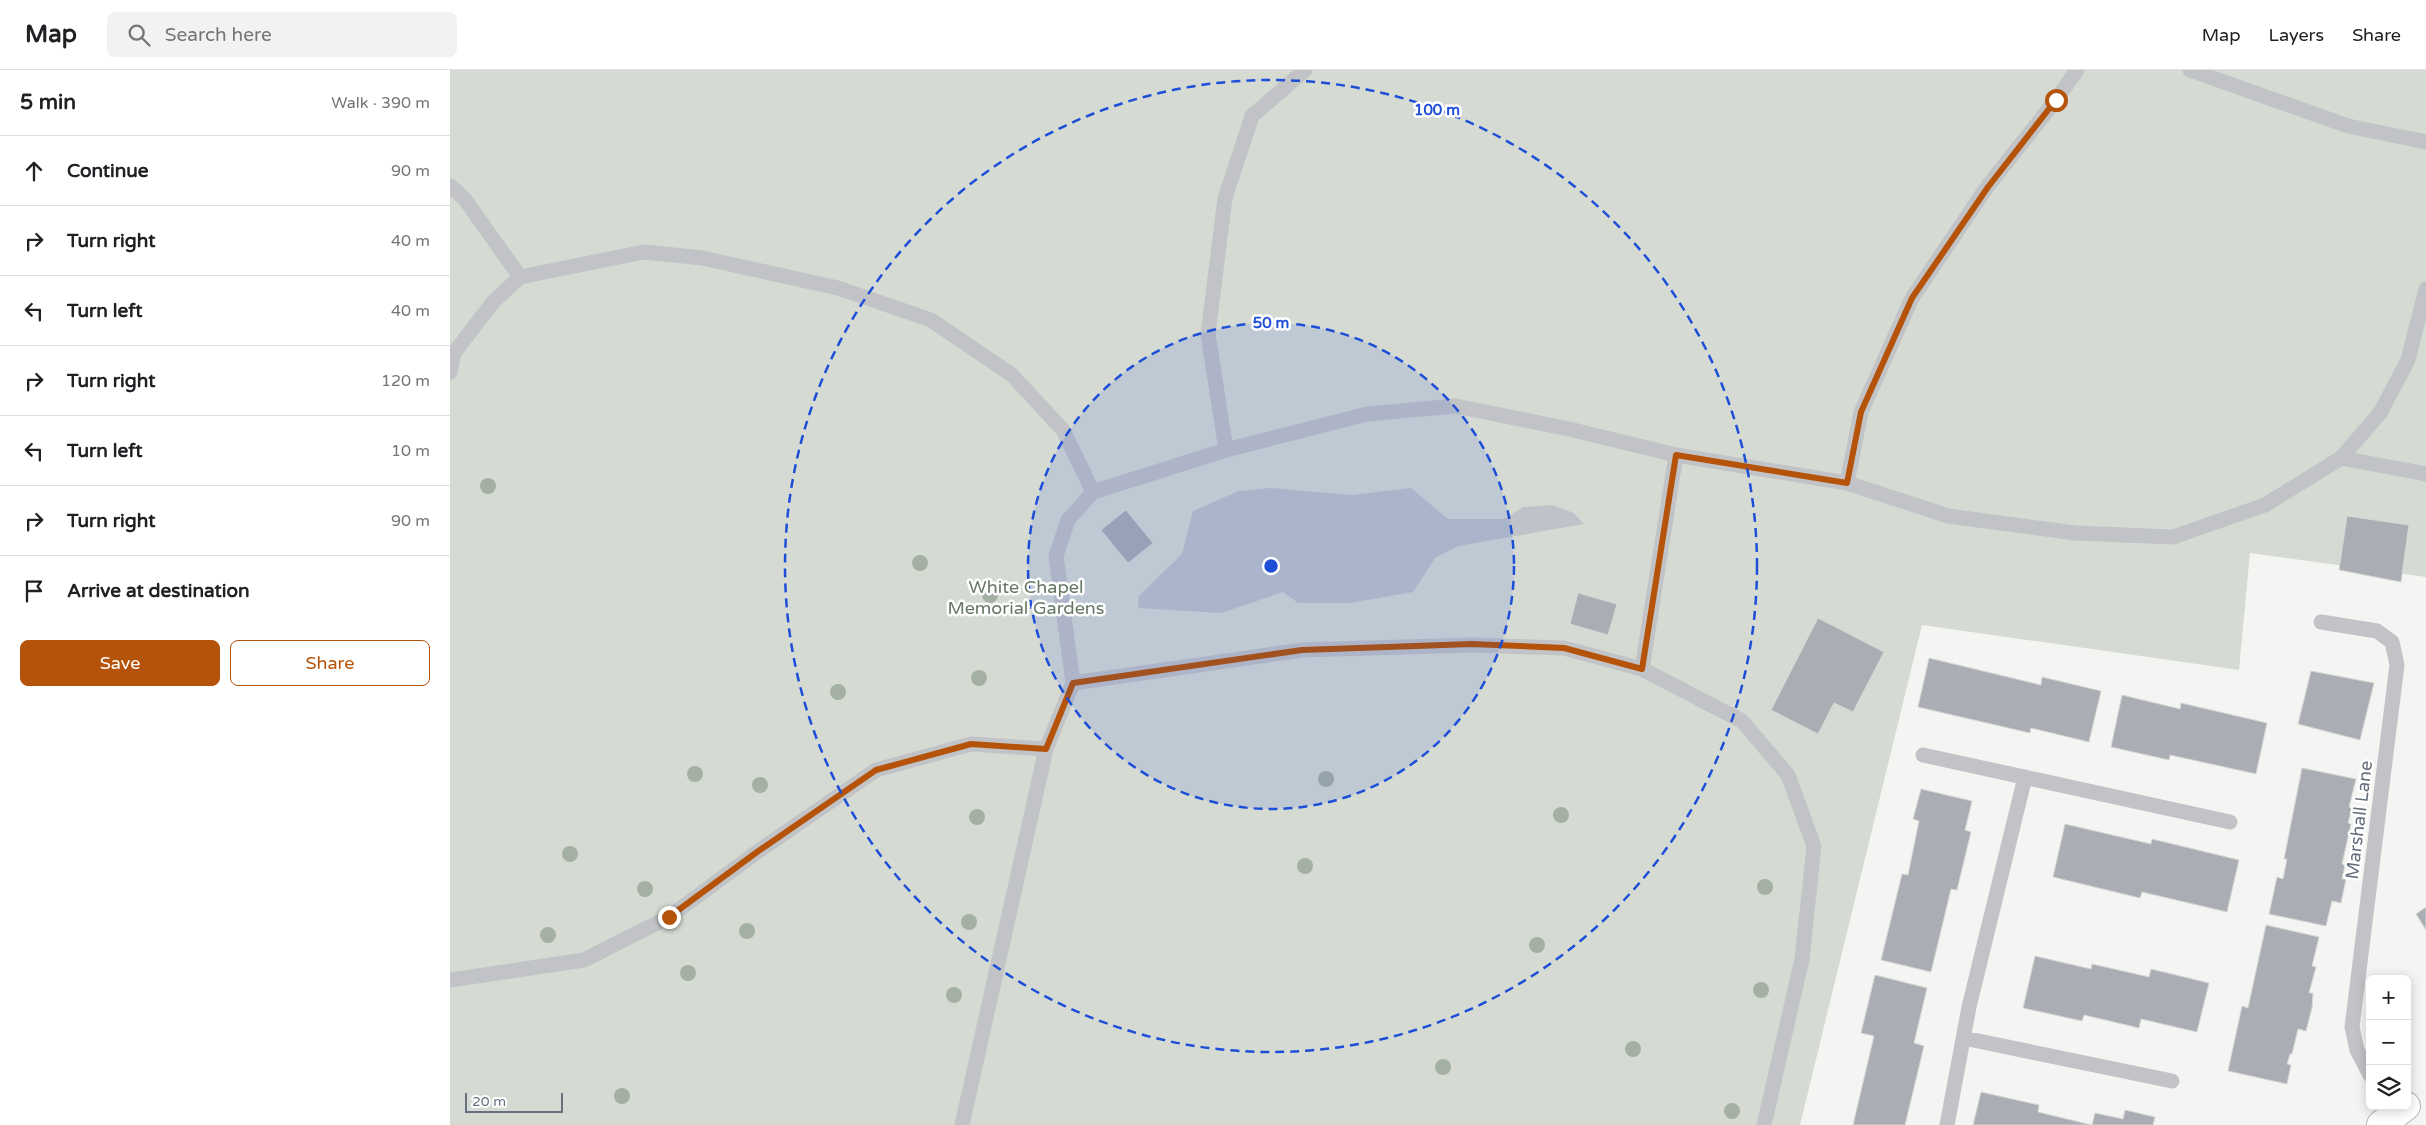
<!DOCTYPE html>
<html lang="en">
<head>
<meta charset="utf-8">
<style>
	body { margin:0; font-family:"Varela Round",sans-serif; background:#f2f2f2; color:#202124 }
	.controls { position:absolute; right:15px; bottom:15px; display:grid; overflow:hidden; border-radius:8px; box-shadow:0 2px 12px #0003 }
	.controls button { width:45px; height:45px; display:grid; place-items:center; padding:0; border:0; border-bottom:1px solid #e0e0e0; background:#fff; color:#202124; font:25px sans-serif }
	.scale { position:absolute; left:15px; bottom:12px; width:98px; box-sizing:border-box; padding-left:5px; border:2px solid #67707f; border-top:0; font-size:14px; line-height:18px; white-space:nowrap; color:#67707f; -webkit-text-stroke:4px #fff; paint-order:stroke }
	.stop { position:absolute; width:15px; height:15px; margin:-11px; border:4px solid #b45309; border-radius:50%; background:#fff }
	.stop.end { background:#b45309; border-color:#fff; box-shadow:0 1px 5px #0008 }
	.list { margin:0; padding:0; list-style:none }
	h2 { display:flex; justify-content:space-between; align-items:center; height:65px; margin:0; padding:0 20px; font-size:21px }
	h2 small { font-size:16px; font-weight:400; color:#757577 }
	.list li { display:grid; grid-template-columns:32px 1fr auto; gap:15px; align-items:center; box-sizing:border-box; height:70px; padding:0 20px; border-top:1px solid #e0e0e0 }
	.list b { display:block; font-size:19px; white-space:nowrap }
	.list em { font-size:16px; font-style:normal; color:#757577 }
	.actions { display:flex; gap:10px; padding:15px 20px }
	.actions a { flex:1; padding:11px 0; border:1px solid #b45309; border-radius:8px; text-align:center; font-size:18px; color:#b45309 }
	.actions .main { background:#b45309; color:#fff }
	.icon { flex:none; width:28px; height:28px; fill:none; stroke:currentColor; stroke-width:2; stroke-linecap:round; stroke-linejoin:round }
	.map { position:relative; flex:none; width:1976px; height:1055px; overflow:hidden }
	header { display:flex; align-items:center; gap:30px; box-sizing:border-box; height:70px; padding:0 25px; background:#fff; border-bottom:1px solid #e0e0e0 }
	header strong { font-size:24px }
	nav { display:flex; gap:28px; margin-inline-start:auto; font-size:18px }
	.search { width:350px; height:45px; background:#f2f2f2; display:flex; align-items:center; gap:12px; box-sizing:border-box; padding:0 18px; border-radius:8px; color:#757577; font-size:19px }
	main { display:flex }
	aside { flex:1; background:#fff }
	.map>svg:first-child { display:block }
	.green { fill:#d5dbd3 }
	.water { fill:#bdc3c9 }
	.building { fill:#aaaeb4; stroke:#d6d6d4 }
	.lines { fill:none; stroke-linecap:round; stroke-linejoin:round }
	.secondary-casing { stroke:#b3b6bb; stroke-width:30 }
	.service { stroke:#c1c3c6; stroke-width:15 }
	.secondary { stroke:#fff; stroke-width:28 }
	.tree { fill:#a5b0a4 }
	.route { stroke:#b45309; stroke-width:6 }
	.ring { fill:none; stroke:#1d4ed8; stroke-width:2.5; stroke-dasharray:9 6 }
	.labels { text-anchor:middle; stroke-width:5; stroke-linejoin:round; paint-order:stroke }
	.park-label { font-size:18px; fill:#657765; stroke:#fff }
	.street-label { font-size:18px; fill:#67707f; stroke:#fff }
	.centre { fill:#1d4ed8; stroke:#fff; stroke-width:2.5 }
	.ring-label { font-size:15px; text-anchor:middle; font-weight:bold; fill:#1d4ed8; stroke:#fff; stroke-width:5; stroke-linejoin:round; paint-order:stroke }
</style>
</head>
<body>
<header>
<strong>Map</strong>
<div class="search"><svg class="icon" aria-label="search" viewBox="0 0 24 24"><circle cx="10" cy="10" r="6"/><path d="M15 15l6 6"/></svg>Search here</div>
<nav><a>Map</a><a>Layers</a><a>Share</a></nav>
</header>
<main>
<aside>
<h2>5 min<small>Walk · 390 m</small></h2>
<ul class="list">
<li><svg class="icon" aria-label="ahead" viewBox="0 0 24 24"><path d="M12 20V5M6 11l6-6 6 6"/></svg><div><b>Continue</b></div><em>90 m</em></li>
<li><svg class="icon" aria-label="right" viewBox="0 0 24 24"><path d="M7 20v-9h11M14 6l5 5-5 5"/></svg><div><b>Turn right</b></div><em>40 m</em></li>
<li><svg class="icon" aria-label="left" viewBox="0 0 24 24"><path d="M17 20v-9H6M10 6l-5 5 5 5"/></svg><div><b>Turn left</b></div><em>40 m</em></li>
<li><svg class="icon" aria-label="right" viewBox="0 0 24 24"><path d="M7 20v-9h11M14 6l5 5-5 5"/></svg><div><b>Turn right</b></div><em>120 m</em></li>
<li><svg class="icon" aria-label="left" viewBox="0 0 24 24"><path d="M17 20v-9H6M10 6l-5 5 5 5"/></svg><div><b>Turn left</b></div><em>10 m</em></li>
<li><svg class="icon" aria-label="right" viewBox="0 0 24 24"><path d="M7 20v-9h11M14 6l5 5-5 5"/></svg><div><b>Turn right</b></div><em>90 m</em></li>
<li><svg class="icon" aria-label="arrive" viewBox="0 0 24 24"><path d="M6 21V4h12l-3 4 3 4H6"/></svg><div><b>Arrive at destination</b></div></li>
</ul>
<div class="actions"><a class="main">Save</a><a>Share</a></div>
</aside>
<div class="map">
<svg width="1976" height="1055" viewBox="0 0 1976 1055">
	<rect width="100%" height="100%" fill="#f4f5f2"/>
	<path class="green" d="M0,0H1976V507L1800,483L1789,600L1472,555L1350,1055H0Z"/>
	<path class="water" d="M821,418L902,425L961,418L998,449H1054L1073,437L1102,435L1124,443L1134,454L1008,476L985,488L963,522L899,533H848L833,522L771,543L688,538L689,526L732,484L743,441L789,421Z"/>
	<path class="building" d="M676,440L703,473L678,493L651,460Z
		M1897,446L1959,455L1951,512L1889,500Z
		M1128,523L1167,534L1158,565L1120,554Z
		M1368,548L1434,582L1403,642L1384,633L1368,664L1321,640Z
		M1479,588L1591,615L1592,607L1651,621L1639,672L1581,658L1580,663L1468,637Z
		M1861,601L1924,613L1910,670L1848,654Z
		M1672,625L1730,639L1731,633L1817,653L1806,704L1720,685L1719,690L1661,677Z
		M1852,698L1906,709L1899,737L1902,738L1898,753L1901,754L1892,794L1895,795L1892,809H1896L1891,833L1882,831L1876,856L1819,844L1827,807L1833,809L1837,789H1834Z
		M1471,719L1522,731L1515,760L1521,762L1507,820L1501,819L1481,902L1431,890L1452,804L1458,805L1469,751L1463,749Z
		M1615,754L1701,774L1702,769L1789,790L1777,842L1692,822L1690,828L1603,807Z
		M1976,837V860L1966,844Z
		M1816,855L1869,867L1862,896L1866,897L1859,923H1863L1862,938L1856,961L1848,959L1842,984H1840L1837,994L1841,995L1837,1014L1778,1001L1792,936L1798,938Z
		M1585,886L1641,899L1642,894L1699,907L1701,899L1759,913L1747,962L1691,949L1689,958L1634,945L1632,951L1573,938Z
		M1425,905L1477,918L1464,973L1474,976L1455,1055H1403L1424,966L1411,963Z
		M1531,1022L1589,1035L1588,1042L1642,1055L1645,1043L1673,1049L1675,1040L1705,1047L1703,1055H1523Z"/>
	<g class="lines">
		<g class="secondary-casing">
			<path id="secondary" d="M1931,1055L1956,1036"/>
		</g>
		<path class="service" d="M1740,0L1898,56L1976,72
			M0,116L14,128L70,207
			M0,302L4,283L43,232L70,207L194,182L252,188L388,218L481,250L562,305L613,360L643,422
			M776,380L758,264L775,128L802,46L855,0
			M1891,388L1976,404
			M1397,413L1411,342L1462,228L1537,117L1606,30L1627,0
			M1871,552L1927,561L1942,572L1947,595L1902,957L1907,980L1920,1005
			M1192,599L1226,385
			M623,613L852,580L1022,575L1114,578L1192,599L1292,651L1338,705L1364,776L1352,889L1314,1055
			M1473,685L1780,752
			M0,910L134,890L219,847L307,782L426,700L521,674L596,679
			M1514,968L1722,1011
			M512,1055L596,679L623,613L606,486L618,450L643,422L776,380L917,344L1006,336L1119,359L1226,385L1397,413L1498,446L1625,463L1723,467L1815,435L1891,388L1930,343L1958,290L1976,219
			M1497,1055L1519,937L1575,707"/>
		<use href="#secondary" class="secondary"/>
	</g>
	<g class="tree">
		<circle cx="38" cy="416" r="8"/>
		<circle cx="470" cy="493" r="8"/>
		<circle cx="540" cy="525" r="8"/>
		<circle cx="529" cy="608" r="8"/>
		<circle cx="388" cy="622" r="8"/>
		<circle cx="245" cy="704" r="8"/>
		<circle cx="876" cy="709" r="8"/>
		<circle cx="310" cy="715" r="8"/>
		<circle cx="1111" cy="745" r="8"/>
		<circle cx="527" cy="747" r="8"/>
		<circle cx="120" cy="784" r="8"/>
		<circle cx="855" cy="796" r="8"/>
		<circle cx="1315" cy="817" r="8"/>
		<circle cx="195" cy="819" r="8"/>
		<circle cx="519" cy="852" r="8"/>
		<circle cx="297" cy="861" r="8"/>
		<circle cx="98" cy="865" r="8"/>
		<circle cx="1087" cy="875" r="8"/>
		<circle cx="238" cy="903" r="8"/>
		<circle cx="1311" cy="920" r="8"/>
		<circle cx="504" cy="925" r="8"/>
		<circle cx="1183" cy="979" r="8"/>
		<circle cx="993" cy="997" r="8"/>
		<circle cx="172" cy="1026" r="8"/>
		<circle cx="1282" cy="1041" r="8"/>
	</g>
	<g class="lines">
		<path class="route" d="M219,847L307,782L426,700L521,674L596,679L623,613L852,580L1022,574L1114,578L1192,599L1226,385L1397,413L1411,342L1462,228L1538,117L1606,30"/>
	</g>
	<circle cx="821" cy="496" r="243" fill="#1d4ed8" fill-opacity=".12"/>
	<g class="ring">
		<circle cx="821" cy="496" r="243"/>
		<circle cx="821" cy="496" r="486"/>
	</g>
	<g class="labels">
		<g class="park-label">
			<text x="576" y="523">White Chapel<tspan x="576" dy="21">Memorial Gardens</tspan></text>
		</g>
		<g class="street-label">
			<text transform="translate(1909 750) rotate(-83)" y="6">Marshall Lane</text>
		</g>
	</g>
	<circle cx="821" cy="496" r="8" class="centre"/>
	<g class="ring-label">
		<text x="987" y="45">100 m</text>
		<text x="821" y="258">50 m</text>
	</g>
</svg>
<div class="controls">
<button>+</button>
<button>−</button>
<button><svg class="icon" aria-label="layers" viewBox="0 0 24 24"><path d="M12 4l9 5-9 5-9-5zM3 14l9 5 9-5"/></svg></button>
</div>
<div class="scale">20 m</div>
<div class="stop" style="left:1606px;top:30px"></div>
<div class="stop end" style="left:219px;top:847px"></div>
</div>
</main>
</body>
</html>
